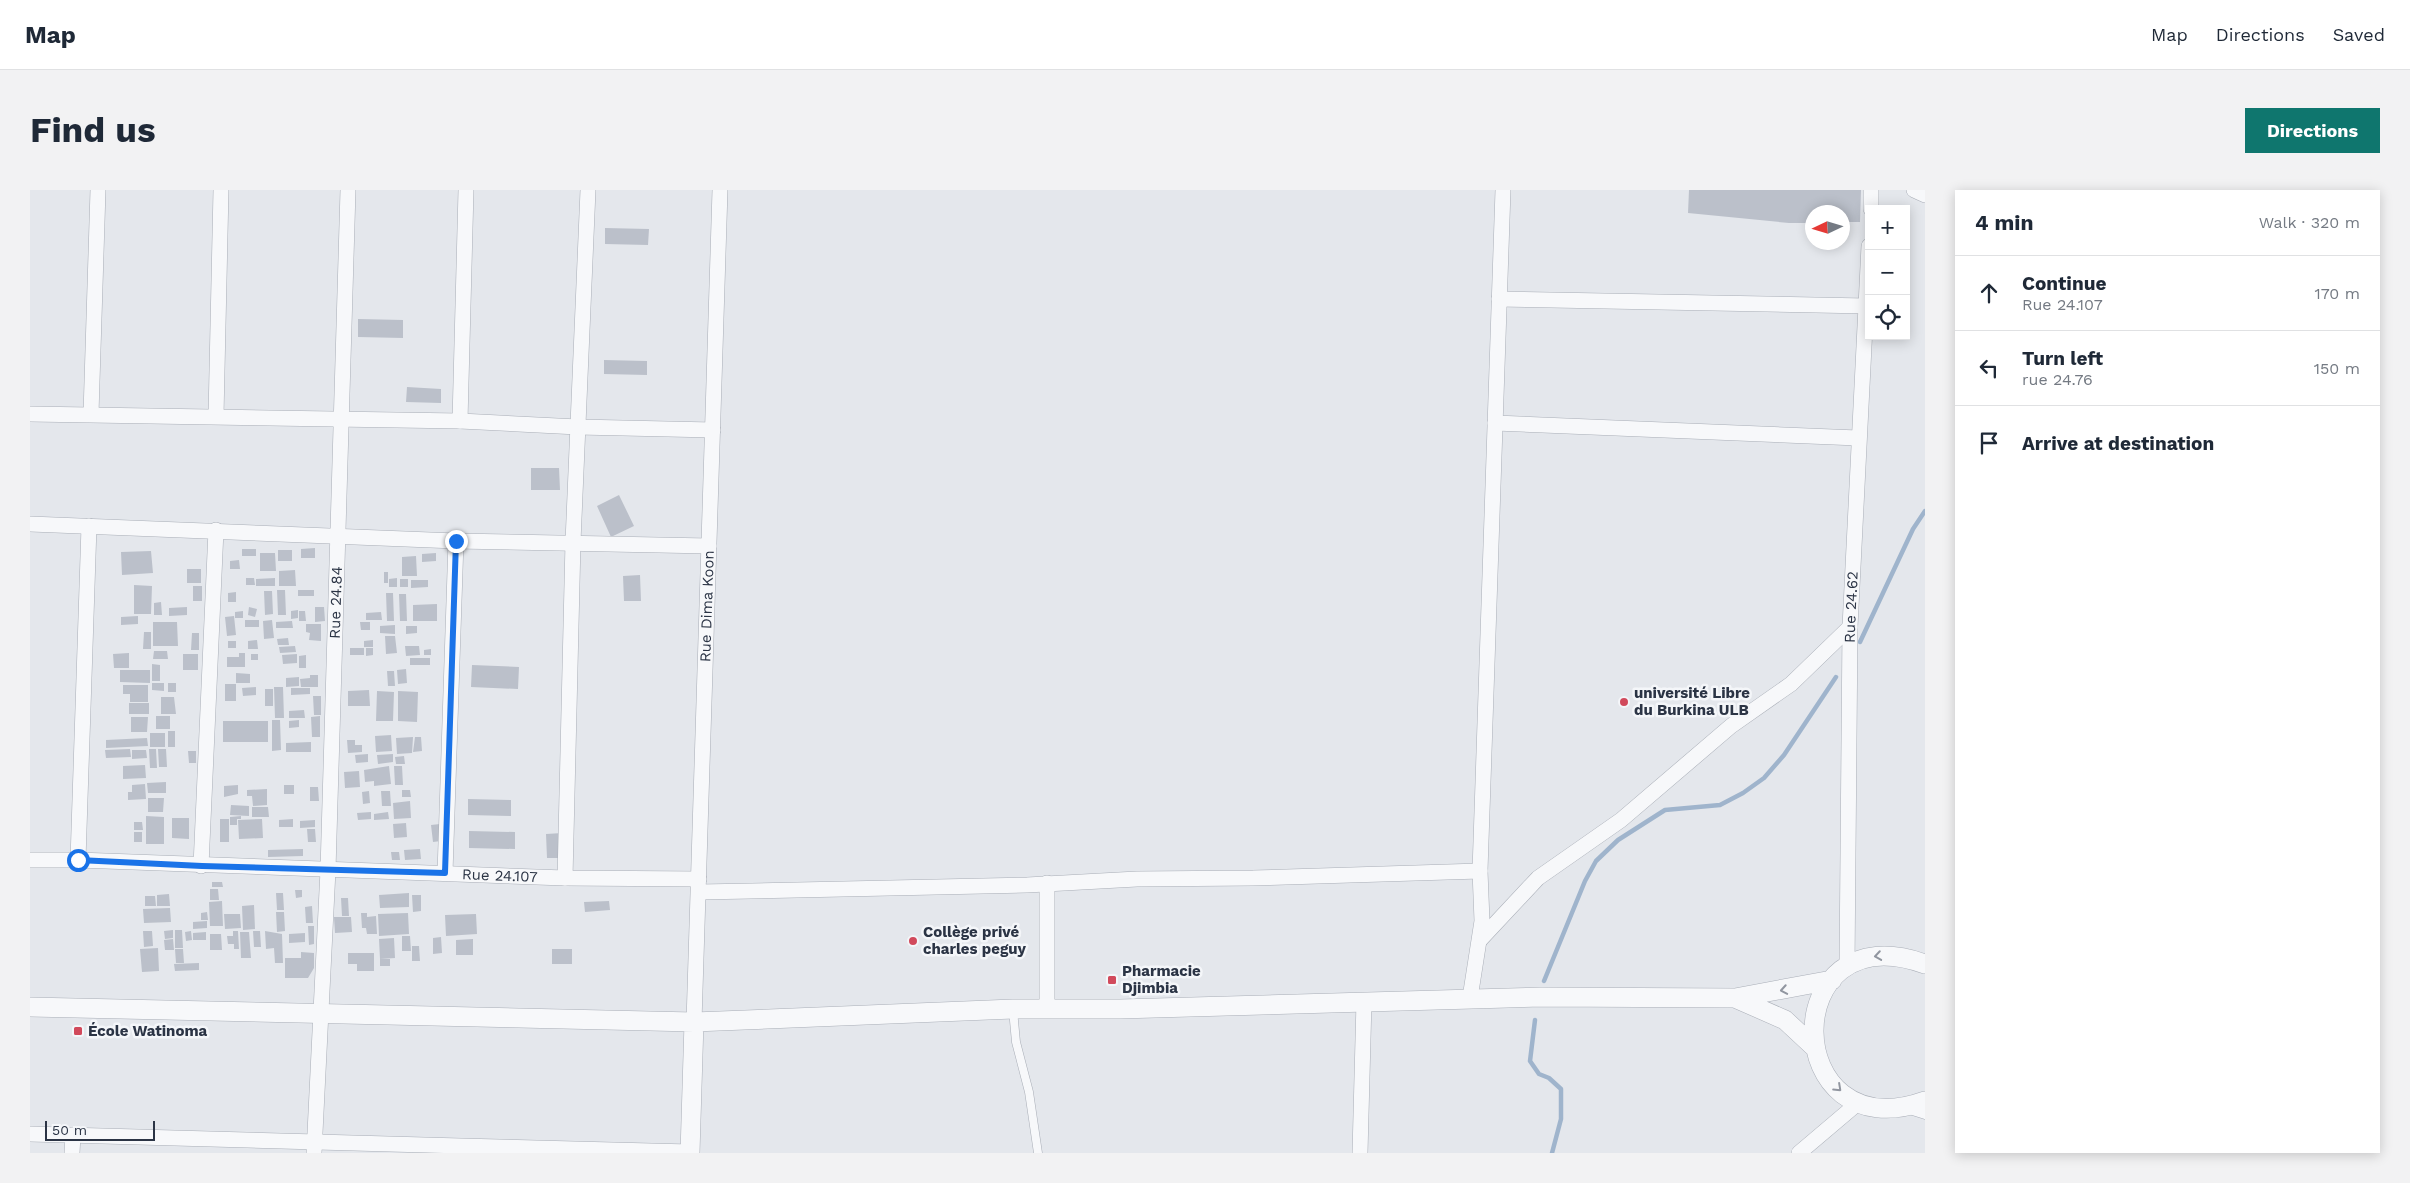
<!DOCTYPE html>
<html lang="en">
<head>
<meta charset="utf-8">
<style>
	body { margin:0; font-family:"Work Sans",sans-serif; background:#f2f2f3; color:#1f2937 }
	.controls { position:absolute; right:15px; top:15px; display:grid; overflow:hidden; border-radius:0px; box-shadow:0 2px 12px #0003 }
	.controls button { width:45px; height:45px; display:grid; place-items:center; padding:0; border:0; border-bottom:1px solid #e0e1e3; background:#fff; color:#1f2937; font:25px sans-serif }
	.compass { position:absolute; left:1775px; top:15px; width:45px; height:45px; border-radius:50%; background:#fff; box-shadow:0 2px 12px #0003; rotate:266deg }
	.scale { position:absolute; left:15px; bottom:12px; width:110px; box-sizing:border-box; padding-left:5px; border:2px solid #2b3445; border-top:0; font-size:14px; line-height:18px; white-space:nowrap; color:#2b3445; -webkit-text-stroke:4px #f4f6f9; paint-order:stroke }
	.stop { position:absolute; width:15px; height:15px; margin:-11px; border:4px solid #1a73e8; border-radius:50%; background:#fff }
	.stop.end { background:#1a73e8; border-color:#fff; box-shadow:0 1px 5px #0008 }
	.list { margin:0; padding:0; list-style:none }
	h2 { display:flex; justify-content:space-between; align-items:center; height:65px; margin:0; padding:0 20px; font-size:21px }
	h2 small { font-size:16px; font-weight:400; color:#747a83 }
	.list li { display:grid; grid-template-columns:32px 1fr auto; gap:15px; align-items:center; box-sizing:border-box; height:75px; padding:0 20px; border-top:1px solid #e0e1e3 }
	.list b { display:block; font-size:19px; white-space:nowrap }
	.list p { margin:0; font-size:16px; white-space:nowrap; color:#747a83 }
	.list em { font-size:16px; font-style:normal; color:#747a83 }
	.icon { flex:none; width:28px; height:28px; fill:none; stroke:currentColor; stroke-width:2; stroke-linecap:round; stroke-linejoin:round }
	.map { position:relative; flex:none; width:1895px; height:963px; overflow:hidden; border-radius:0px }
	header { display:flex; align-items:center; gap:30px; box-sizing:border-box; height:70px; padding:0 25px; background:#fff; border-bottom:1px solid #e0e1e3 }
	header strong { font-size:24px }
	nav { display:flex; gap:28px; margin-inline-start:auto; font-size:18px }
	.intro { display:flex; align-items:center; justify-content:space-between; box-sizing:border-box; height:120px; padding:0 30px }
	h1 { margin:0; font-size:35px }
	.button { padding:12px 22px; border-radius:0px; background:#0f766e; color:#fff; font-size:18px; font-weight:700 }
	main { display:flex; gap:30px; padding:0 30px }
	aside { flex:1; background:#fff; border-radius:0px; box-shadow:0 2px 12px #0003 }
	.map>svg:first-child { display:block }
	.lines { fill:none; stroke-linecap:round; stroke-linejoin:round }
	.stream { stroke:#9fb4cc; stroke-width:4.5 }
	.building { fill:#bbc0ca }
	.service-casing { stroke:#a9aeb7; stroke-width:9 }
	.minor-casing { stroke:#a9aeb7; stroke-width:16 }
	.tertiary-casing { stroke:#a9aeb7; stroke-width:20 }
	.service { stroke:#f7f8fa; stroke-width:8 }
	.minor { stroke:#f7f8fa; stroke-width:15 }
	.tertiary { stroke:#f7f8fa; stroke-width:19 }
	.oneway { stroke:#9196a0 }
	.route { stroke:#1a73e8; stroke-width:6 }
	.poi-dot { fill:#d1495b; stroke:#f4f6f9; stroke-width:2 }
	.labels { text-anchor:middle; stroke-width:5; stroke-linejoin:round; paint-order:stroke }
	.street-label { font-size:15px; fill:#2b3445; stroke:#f4f6f9 }
	.poi-label { font-size:15px; font-weight:bold; fill:#2b3445; stroke:#f4f6f9; text-anchor:start }
</style>
</head>
<body>
<header>
<strong>Map</strong>
<nav><a>Map</a><a>Directions</a><a>Saved</a></nav>
</header>
<div class="intro"><h1>Find us</h1><a class="button">Directions</a></div>
<main>
<div class="map">
<svg width="1895" height="963" viewBox="0 0 1895 963">
	<rect width="100%" height="100%" fill="#e4e7ec"/>
	<g class="lines">
		<path class="stream" d="M1830,452L1883,339L1895,321
			M1514,791L1555,691L1566,671L1588,650L1635,620L1690,615L1713,603L1734,588L1754,565L1806,487
			M1505,830L1500,871L1509,884L1519,888L1531,899V929L1522,963"/>
	</g>
	<path class="building" d="M1659,0H1831L1830,32H1812V22H1782V33H1759L1658,23Z
		M575,38L619,39L618,55L575,54Z
		M328,129L373,130V148L328,147Z
		M574,170L617,171V185L574,184Z
		M377,197L411,199V213L376,212Z
		M501,278H529L530,300H501Z
		M589,305L604,336L581,347L567,316Z
		M285,358V368H271V359Z
		M212,359H226V366H212Z
		M248,360H262V371H248Z
		M121,361L123,383L92,385L91,362Z
		M230,363H245L246,381H230Z
		M406,363V371L392,372V364Z
		M386,366L387,386H372V367Z
		M209,370L210,379H200V371Z
		M157,379H171V393H157Z
		M265,380L266,396H249V381Z
		M354,382H358V393H354Z
		M610,385L611,411H594L593,386Z
		M216,388H224L225,395H216Z
		M245,388V396H226V389Z
		M367,388V397H359V389Z
		M370,389H378V397H370Z
		M381,390H398V397L381,398Z
		M104,395L122,396L121,424H104Z
		M163,396H172V411H163Z
		M247,400H255L256,425H248Z
		M268,400H284V406H268Z
		M234,401H242L243,424L235,425Z
		M206,402V412H198V403Z
		M356,403H363L364,431H357Z
		M369,404H376L377,431H370Z
		M131,412L132,425H124V413Z
		M407,414V431H383V415Z
		M157,417V425L139,426V418Z
		M219,417L227,419L225,427L218,425Z
		M285,417H294L295,431L285,432Z
		M268,420V428L261,429V421Z
		M213,421V428H205V422Z
		M269,421H275L276,431H269Z
		M351,422L352,430H336V423Z
		M108,426V434L91,435V427Z
		M204,426L206,445L197,446L195,427Z
		M215,430H229V437H215Z
		M242,430L244,448L234,449L233,431Z
		M262,431L263,438H246V432Z
		M123,432H147L148,456H123Z
		M330,432H340V440H331Z
		M276,434H291V451L279,450L280,443L276,442Z
		M365,435V444L350,443V436Z
		M376,436H387V443L376,444Z
		M114,442H121V459H113Z
		M162,443H169V460H161Z
		M355,446H365L367,463L356,464Z
		M258,448L259,455H248L247,449Z
		M227,450L228,459H218V451Z
		M343,450V457H334V451Z
		M198,451H206V458H198Z
		M265,456L266,462L250,463L249,457Z
		M375,456H389L390,465L376,466Z
		M320,458H334V465H320Z
		M336,458H343V465L336,466Z
		M401,459V465H394V460Z
		M124,461H137L138,469H123Z
		M99,463V478H84L83,464Z
		M209,463H215V477H197V467H209Z
		M153,464H168V480H153Z
		M221,464H228V470H221Z
		M267,464V473L253,474L252,465Z
		M276,465V478H269V466Z
		M380,468H400V475H380Z
		M122,474L130,475V491H122Z
		M442,475L489,477L488,499L441,497Z
		M376,479L377,493L368,494L367,480Z
		M90,480H120V493L90,492Z
		M357,481H364L365,496H358Z
		M206,483L220,484V493H206Z
		M280,485H288V497H271L270,489L280,488Z
		M269,487V496L256,497V488Z
		M122,493H134V501L122,500Z
		M138,493H146V502H138Z
		M195,494H206V511H195Z
		M93,495H118V512H100V504H93Z
		M226,497V505L213,506L212,498Z
		M244,497H253L254,528H245Z
		M261,498H280V504L261,505Z
		M235,499H243V516H235Z
		M339,500L340,516H318V501Z
		M347,501L364,502L363,531H346Z
		M368,501L388,502L387,532L368,531Z
		M283,506H291V525H284Z
		M131,507H144L146,524H131Z
		M99,513H119V524H99Z
		M274,520L275,528H259V521Z
		M126,526H140V539H126Z
		M290,526V547H282L281,527Z
		M101,527H118L117,542H101Z
		M242,530H250L251,560L242,561Z
		M269,530V537L259,538V531Z
		M193,531H238V552H193Z
		M138,541H145V557H138Z
		M120,543H135V557H120Z
		M361,545L362,561L346,562L345,546Z
		M383,547L382,563L367,564L366,548Z
		M385,547H391L392,561L383,562Z
		M117,548L118,556L76,558V550Z
		M317,550H325V555H332V562L318,563Z
		M281,552V562H256V553Z
		M100,559L101,567L76,568L75,560Z
		M119,559H126L127,578H120Z
		M128,559H136L137,577H129Z
		M102,560H116L117,568L102,569Z
		M158,561H166V573H159Z
		M338,564V572L326,573L325,565Z
		M363,564V572L348,574L347,565Z
		M374,566L375,574H366L365,567Z
		M115,575L116,588L93,589V576Z
		M359,576L361,594L344,596V591L335,592L334,580Z
		M364,576H372L373,595H365Z
		M329,581L330,597L315,598L314,582Z
		M136,592V603H118L117,593Z
		M115,594L116,609L98,610V602H102V595Z
		M208,595V604L194,607V596Z
		M254,595H264V604H254Z
		M280,597H288L289,611H280Z
		M237,599V615L223,616L222,606H217V600Z
		M372,600H380L381,607H372Z
		M339,601L340,613L333,614L332,602Z
		M351,601H360L361,616H352Z
		M118,608H134L133,622H118Z
		M438,609L481,610V626L438,625Z
		M380,611L381,628L364,629L363,613Z
		M201,615L219,616V626L200,625Z
		M222,617H238L239,627H222Z
		M341,622V629L328,630L327,623Z
		M358,622L359,629L344,630V624Z
		M116,626L134,627V654H116Z
		M211,626V629H207V635H200V627Z
		M142,628H159V649L142,648Z
		M190,629H199V652H190Z
		M232,629L233,648L209,649L208,630Z
		M263,629V637H249V630Z
		M285,630V637L270,638V631Z
		M104,632H112L113,640H104Z
		M376,633L377,647L364,648L363,634Z
		M410,634L411,651L403,652L401,635Z
		M277,639H285L286,652H278Z
		M439,641L485,642V659L439,658Z
		M104,642H112V652H104Z
		M532,643L533,668H517L516,644Z
		M273,659V666L238,667V660Z
		M390,659L391,669L375,670L374,660Z
		M361,662H369L370,670H362Z
		M182,692H192L193,697H182Z
		M180,699H188L189,710H180Z
		M265,700H272V707L266,708Z
		M246,703H253L254,720H247Z
		M379,703V717L350,718L349,705Z
		M139,704L140,716H127V705Z
		M382,705H391V721L383,722Z
		M115,706H125L126,716H115Z
		M311,708H318L319,726H312Z
		M192,711L193,736H180L179,712Z
		M579,711L580,720L555,722L554,712Z
		M224,715L225,739L213,740L212,716Z
		M282,716L283,733H276L275,717Z
		M140,718L141,732L114,733L113,719Z
		M177,722L178,730H171V723Z
		M246,722H254L255,741L247,742Z
		M331,723H337V727L346,726L347,744H337L336,738H332Z
		M378,723L379,744L349,746L348,724Z
		M194,724H210L211,738L195,739Z
		M446,724L447,744L416,746L415,725Z
		M304,727H321L322,742L305,743Z
		M177,731V738L163,739V732Z
		M278,736H284V754L279,755Z
		M143,740V748L135,749L134,741Z
		M145,740H152L153,758H145Z
		M113,741H122L123,756L114,757Z
		M161,741L162,750L156,751L155,742Z
		M203,741H208L209,759H204V754H198L197,746H203Z
		M223,741H230L231,757H224Z
		M235,741L252,744L253,773H245L244,758L236,759Z
		M176,742V750H163V743Z
		M210,742H219L221,768H211Z
		M275,743V752L259,753V744Z
		M180,744H191L192,760H180Z
		M372,746H380L381,761H372Z
		M411,747L412,763L403,764V748Z
		M364,748L365,768L350,769L349,749Z
		M143,749L144,760H135L134,750Z
		M443,749V765H426V750Z
		M382,756H389L390,771H382Z
		M128,758L129,781L112,782L110,759Z
		M145,759H153L154,773H146Z
		M522,759H542V774H522Z
		M271,762L284,763V778L278,788H255V768H271Z
		M318,763H344V781H327V774H318Z
		M350,769H360V776H350Z
		M169,773V780L145,781L144,774Z"/>
	<g class="lines">
		<g class="service-casing">
			<path id="service" d="M983,820L986,852L999,902L1008,963
				M1876,919L1895,925"/>
		</g>
		<g class="minor-casing">
			<g id="minor">
				<path d="M1884,0L1895,5"/>
				<path d="M1841,19V0"/>
				<path d="M1469,109L1836,116"/>
				<path d="M0,224L430,231L548,237L683,240"/>
				<path d="M61,224L68,0"/>
				<path d="M186,226L191,0"/>
				<path d="M430,231L436,0"/>
				<path d="M1465,233L1828,248"/>
				<path d="M0,334L426,351L679,356"/>
				<path id="s1" d="M0,670H48L535,688L669,689"/>
				<path d="M48,670L59,336"/>
				<path d="M171,676L186,340"/>
				<path d="M1450,681L1473,0"/>
				<path d="M415,683L426,351"/>
				<path d="M535,688L543,352L558,0"/>
				<path d="M670,702L997,695L1107,689L1223,688L1450,681L1452,731L1440,808"/>
				<path d="M1450,750L1508,688L1591,630L1701,536L1761,494L1820,437"/>
				<path id="s2" d="M1817,777L1820,437L1839,56"/>
				<path d="M1017,818V693"/>
				<path id="s3" d="M664,832L690,0"/>
				<path d="M0,944C220,951 440,956 660,962"/>
				<path d="M42,963L43,945"/>
				<path id="s4" d="M284,963L298,680L318,0"/>
				<path d="M1330,963L1334,811"/>
				<path d="M1769,963L1828,913"/>
			</g>
		</g>
		<g class="tertiary-casing">
			<path id="tertiary" d="M1895,774C1745,720 1749,963 1895,911
				M1705,808L1755,830L1784,857
				M0,817L664,832L983,819H1090L1511,807L1705,808L1802,790
				M660,963L664,832"/>
		</g>
		<use href="#service" class="service"/>
		<use href="#minor" class="minor"/>
		<use href="#tertiary" class="tertiary"/>
	</g>
	<defs><path id="oneway-chevron" d="M-2-3.5L2.5 0L-2 3.5" fill="none" stroke-width="1.6" stroke-linecap="round" stroke-linejoin="round" transform="scale(1.25)"/></defs>
	<g class="oneway">
		<use href="#oneway-chevron" transform="translate(1848 766) rotate(171)"/>
		<use href="#oneway-chevron" transform="translate(1754 800) rotate(170)"/>
		<use href="#oneway-chevron" transform="translate(1808 898) rotate(43)"/>
	</g>
	<g class="lines">
		<path class="route" d="M48,670L172,676L415,683L426,351"/>
	</g>
	<g class="poi-dot">
		<circle cx="1594" cy="512" r="5"/>
		<circle cx="883" cy="751" r="5"/>
		<rect x="1077" y="785" width="10" height="10" rx="2.5"/>
		<rect x="43" y="836" width="10" height="10" rx="2.5"/>
	</g>
	<g class="labels">
		<g class="street-label">
			<text dy="5" stroke="none"><textPath href="#s4" startOffset="551">Rue 24.84</textPath></text>
			<text dy="5" stroke="none"><textPath href="#s3" startOffset="416">Rue Dima Koon</textPath></text>
			<text dy="5" stroke="none"><textPath href="#s2" startOffset="360">Rue 24.62</textPath></text>
			<text dy="5" stroke="none"><textPath href="#s1" startOffset="470">Rue 24.107</textPath></text>
		</g>
		<g class="poi-label">
			<text x="1604" y="508">université Libre<tspan x="1604" dy="17">du Burkina ULB</tspan></text>
			<text x="893" y="747">Collège privé<tspan x="893" dy="17">charles peguy</tspan></text>
			<text x="1092" y="786">Pharmacie<tspan x="1092" dy="17">Djimbia</tspan></text>
			<text x="58" y="846">École Watinoma</text>
		</g>
	</g>
</svg>
<div class="controls">
<button>+</button>
<button>−</button>
<button><svg class="icon" aria-label="locate" viewBox="0 0 24 24"><circle cx="12" cy="12" r="6"/><path d="M12 2v4M12 18v4M2 12h4M18 12h4"/></svg></button>
</div>
<svg class="compass" viewBox="-18 -18 36 36"><path d="M0-13l5 13h-10z" fill="#e53935"/><path d="M0 13l5-13h-10z" fill="#747a83"/></svg>
<div class="scale">50 m</div>
<div class="stop" style="left:48px;top:670px"></div>
<div class="stop end" style="left:426px;top:351px"></div>
</div>
<aside>
<h2>4 min<small>Walk · 320 m</small></h2>
<ul class="list">
<li><svg class="icon" aria-label="ahead" viewBox="0 0 24 24"><path d="M12 20V5M6 11l6-6 6 6"/></svg><div><b>Continue</b><p>Rue 24.107</p></div><em>170 m</em></li>
<li><svg class="icon" aria-label="left" viewBox="0 0 24 24"><path d="M17 20v-9H6M10 6l-5 5 5 5"/></svg><div><b>Turn left</b><p>rue 24.76</p></div><em>150 m</em></li>
<li><svg class="icon" aria-label="arrive" viewBox="0 0 24 24"><path d="M6 21V4h12l-3 4 3 4H6"/></svg><div><b>Arrive at destination</b></div></li>
</ul>
</aside>
</main>
</body>
</html>
